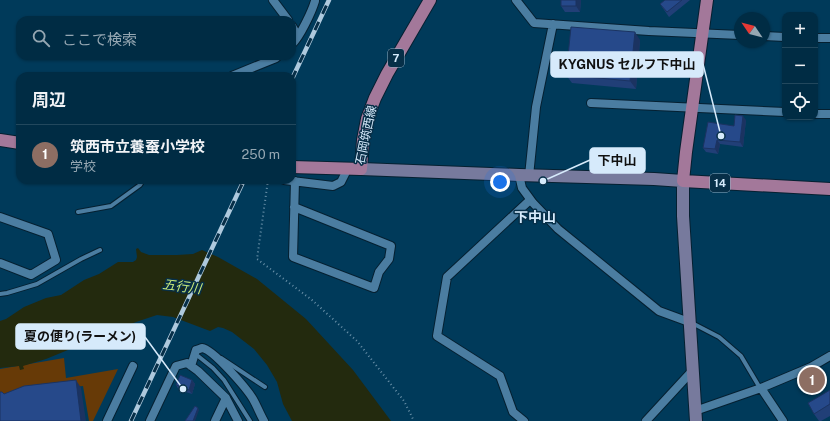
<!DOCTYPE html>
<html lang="ja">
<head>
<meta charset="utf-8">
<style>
	body { margin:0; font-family:"Public Sans","Noto Sans JP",sans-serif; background:#0e384f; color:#f1f3f6 }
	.controls { position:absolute; right:12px; top:12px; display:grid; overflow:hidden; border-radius:8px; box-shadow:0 1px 3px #0004 }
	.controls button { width:36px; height:36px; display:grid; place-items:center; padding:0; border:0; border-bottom:1px solid #22485d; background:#002c44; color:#f1f3f6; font:20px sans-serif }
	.compass { position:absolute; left:734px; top:12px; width:36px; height:36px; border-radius:50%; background:#002c44; box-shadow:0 1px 3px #0004; rotate:305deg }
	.you { position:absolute; left:500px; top:182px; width:14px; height:14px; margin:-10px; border:3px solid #fff; border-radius:50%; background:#1a73e8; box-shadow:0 0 0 6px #1a73e833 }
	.badge { display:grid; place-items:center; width:26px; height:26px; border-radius:50%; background:#f9a04c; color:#fff; font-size:13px; font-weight:700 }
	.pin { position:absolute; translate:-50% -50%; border:2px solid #fff; box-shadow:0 1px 4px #0006 }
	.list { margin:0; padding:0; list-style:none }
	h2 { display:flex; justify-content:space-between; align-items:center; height:52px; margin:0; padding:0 16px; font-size:17px }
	h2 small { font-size:13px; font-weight:400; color:#95a7b2 }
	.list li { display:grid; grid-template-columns:26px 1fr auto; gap:12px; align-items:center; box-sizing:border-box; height:60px; padding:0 16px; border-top:1px solid #22485d }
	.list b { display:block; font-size:15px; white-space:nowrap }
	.list p { margin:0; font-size:13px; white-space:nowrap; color:#95a7b2 }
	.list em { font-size:13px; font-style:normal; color:#95a7b2 }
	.icon { flex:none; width:22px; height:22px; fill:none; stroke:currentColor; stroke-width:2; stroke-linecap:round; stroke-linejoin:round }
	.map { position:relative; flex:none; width:830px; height:421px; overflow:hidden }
	.search { position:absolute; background:#002c44; box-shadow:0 1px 3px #0004; left:16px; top:16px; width:280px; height:44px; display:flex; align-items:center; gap:10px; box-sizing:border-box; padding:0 14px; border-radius:12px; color:#95a7b2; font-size:15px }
	.panel { position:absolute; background:#002c44; box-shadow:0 1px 3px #0004; left:16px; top:72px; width:280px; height:112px; border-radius:12px }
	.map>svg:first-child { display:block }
	.green { fill:#673a07 }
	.water { fill:#232a0e }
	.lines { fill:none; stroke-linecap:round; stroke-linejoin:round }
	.lane-casing { stroke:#052031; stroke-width:6 }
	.street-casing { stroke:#052031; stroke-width:10 }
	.secondary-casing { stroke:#052031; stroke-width:14 }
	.primary-casing { stroke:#052031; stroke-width:14 }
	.path { stroke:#6991a9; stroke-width:2; stroke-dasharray:1 3; stroke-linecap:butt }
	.lane { stroke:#4b7da1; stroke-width:4 }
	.street { stroke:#4b7da1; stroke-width:8 }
	.secondary { stroke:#777a9d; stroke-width:12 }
	.primary { stroke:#a3789a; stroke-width:12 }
	.rail-casing { stroke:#aec9dd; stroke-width:4.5 }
	.rail { stroke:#072f48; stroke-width:3; stroke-dasharray:9; stroke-linecap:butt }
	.wall { fill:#213f77 }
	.shaded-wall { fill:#1b3361 }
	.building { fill:#26498a; stroke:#1b3361 }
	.labels { text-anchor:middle; stroke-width:3; stroke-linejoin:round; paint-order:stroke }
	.shield { fill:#072f48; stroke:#98b2c5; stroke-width:1 }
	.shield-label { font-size:11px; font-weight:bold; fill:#d6eafb }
	.street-label { font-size:12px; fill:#d6eafb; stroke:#072f48 }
	.water-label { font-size:13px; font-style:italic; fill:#cfee7a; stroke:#072f48 }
	.quarter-label { font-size:14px; font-weight:bold; fill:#d6eafb; stroke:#072f48 }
	.leader { fill:none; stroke:#d6eafb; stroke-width:1.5 }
	.callout-dot { fill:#d6eafb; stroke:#072f48; stroke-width:1.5 }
	.callout { fill:#d6eafb; stroke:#d6eafb; stroke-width:1.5 }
	.callout-label { font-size:13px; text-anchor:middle; font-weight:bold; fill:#111 }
</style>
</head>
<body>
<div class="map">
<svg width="830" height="421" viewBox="0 0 830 421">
	<rect width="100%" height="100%" fill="#003a5a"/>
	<path class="green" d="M64,358L66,378L118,369L93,421H89L83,386L32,392L0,397V369Z"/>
	<path class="water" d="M138,248L141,252L149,255H177L193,254L202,250L218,257L257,279L306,319L353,370L391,421H292L283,404L277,382L267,365L254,349L232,332L223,328L218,327L210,331L173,317L157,315L136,322L46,359L23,366L24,369L20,370L19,366L0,368V321L6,319L24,307L46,298L61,295L84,280L99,274L118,262H133L136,260L137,257L136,249Z"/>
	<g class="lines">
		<g class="lane-casing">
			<path id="lane" d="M78,212L111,206L140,185L143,180
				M0,294L7,293L37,284L81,259L100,250
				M692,323L719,337L741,356L760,388
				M198,356L213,368L224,380L250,421
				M221,358L265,387"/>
		</g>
		<g class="street-casing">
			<path id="street" d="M273,0L288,20
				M516,0L534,23L649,31L740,35
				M292,26L298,36
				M764,36L785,37
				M815,38H830
				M292,44C300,37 312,11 315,1V0
				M232,76L276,58L278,56
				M591,103L785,112
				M815,114H830
				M519,175L522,188L533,203L558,229L659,311L689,322
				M529,176L536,107L553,24
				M284,180L333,186L341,182L348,168
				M294,207L391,246L389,259L379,272L374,288L293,257L295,181
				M0,217L48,234L56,260L31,275L0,263
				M191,366L196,350C197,350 202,348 202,348C213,349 247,389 253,399C257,406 260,414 264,421
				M761,388L783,421
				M695,411L761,388L811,367L830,356
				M107,421L133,366
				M150,421L176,366L187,363L198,371L226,398L238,421
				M215,421L226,398
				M524,421L513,412L500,376L437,336L447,277L530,200
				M646,421L693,370"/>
		</g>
		<g class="secondary-casing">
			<path id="secondary" d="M361,169L519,175L654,179L683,181V216L696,421"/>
		</g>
		<g class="primary-casing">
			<path id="primary" d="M707,0L686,152L683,181L830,189
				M0,140L20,143
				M292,167L361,169L363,140L367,119L375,98L387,74L430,0"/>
		</g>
		<path class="path" d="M268,180L257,259L312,300L357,341L404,401L414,421"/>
		<use href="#lane" class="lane"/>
		<use href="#street" class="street"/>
		<use href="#secondary" class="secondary"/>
		<use href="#primary" class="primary"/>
		<g class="rail-casing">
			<path id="rail" d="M292,79L329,0
				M131,421L244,180"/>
		</g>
		<use href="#rail" class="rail"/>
	</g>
	<path class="wall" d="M561,0H581L580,12H565L561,6Z
		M665,0H690L669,17L660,4Z
		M640,40L636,89L572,83L566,75Z
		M746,120L743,147L720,144L718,154L706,152L703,148L734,126Z
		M192,380L195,384L192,394L179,390L176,385Z
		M830,390V416L821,421H819L814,414Z"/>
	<path class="shaded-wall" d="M576,0H581L580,12L576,6Z
		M635,32L640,40L636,89L630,81Z
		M743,116L746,120L743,147L740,142Z
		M717,140L720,144L718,154L715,149Z
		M76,380L81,388L86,421H81Z
		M192,380L195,384L192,394L189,390Z
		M198,408L199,410L195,421H193Z"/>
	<path class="building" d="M561,0H576V6H561Z
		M665,0H682L667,12L660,4Z
		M571,27L635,32L630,81L566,75Z
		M735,115L743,116L740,142L717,140L715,149L703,148L708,122L734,126Z
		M180,375L192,380L189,390L176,385Z
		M76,380L81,421H0V392H2L4,394L24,386Z
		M830,390V404L814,414L808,403Z
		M195,406L198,408L193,421H185Z"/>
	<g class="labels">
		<g class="shield">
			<rect x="388" y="49" width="16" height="18" rx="3"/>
			<rect x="710" y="174" width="20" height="18" rx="3"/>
		</g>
		<g class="shield-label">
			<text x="396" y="62">7</text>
			<text x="720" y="187">14</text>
		</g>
		<g class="street-label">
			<text transform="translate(366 135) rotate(-78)" y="4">石岡筑西線</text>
		</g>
		<g class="water-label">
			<text transform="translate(182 286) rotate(7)" y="5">五行川</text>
		</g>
		<g class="quarter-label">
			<text x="535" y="222">下中山</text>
		</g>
	</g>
	<path class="leader" d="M721 136L703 64M543 181L590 160M183 389L145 337"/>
	<g class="callout-dot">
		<circle cx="721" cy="136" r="4"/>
		<circle cx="543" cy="181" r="4"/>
		<circle cx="183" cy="389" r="4"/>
	</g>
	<g class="callout">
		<rect x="551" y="52" width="152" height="25" rx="4"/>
		<rect x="590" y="148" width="55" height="25" rx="4"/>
		<rect x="16" y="324" width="129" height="25" rx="4"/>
	</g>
	<g class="callout-label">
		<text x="627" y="69">KYGNUS セルフ下中山</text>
		<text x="617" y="165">下中山</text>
		<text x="80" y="341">夏の便り(ラーメン)</text>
	</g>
</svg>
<div class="controls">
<button>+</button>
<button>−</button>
<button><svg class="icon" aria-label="locate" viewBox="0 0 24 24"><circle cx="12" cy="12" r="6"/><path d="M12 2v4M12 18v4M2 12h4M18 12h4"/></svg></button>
</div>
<svg class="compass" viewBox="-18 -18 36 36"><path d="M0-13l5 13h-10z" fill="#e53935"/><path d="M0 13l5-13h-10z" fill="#95a7b2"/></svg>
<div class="you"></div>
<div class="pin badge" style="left:812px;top:380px;background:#8d6e63">1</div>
<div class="search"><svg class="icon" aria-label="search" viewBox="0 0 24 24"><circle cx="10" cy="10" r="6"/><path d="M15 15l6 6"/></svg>ここで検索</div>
<section class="panel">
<h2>周辺<small></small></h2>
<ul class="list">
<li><span class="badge" style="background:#8d6e63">1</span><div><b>筑西市立養蚕小学校</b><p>学校</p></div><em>250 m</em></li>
</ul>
</section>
</div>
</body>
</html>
